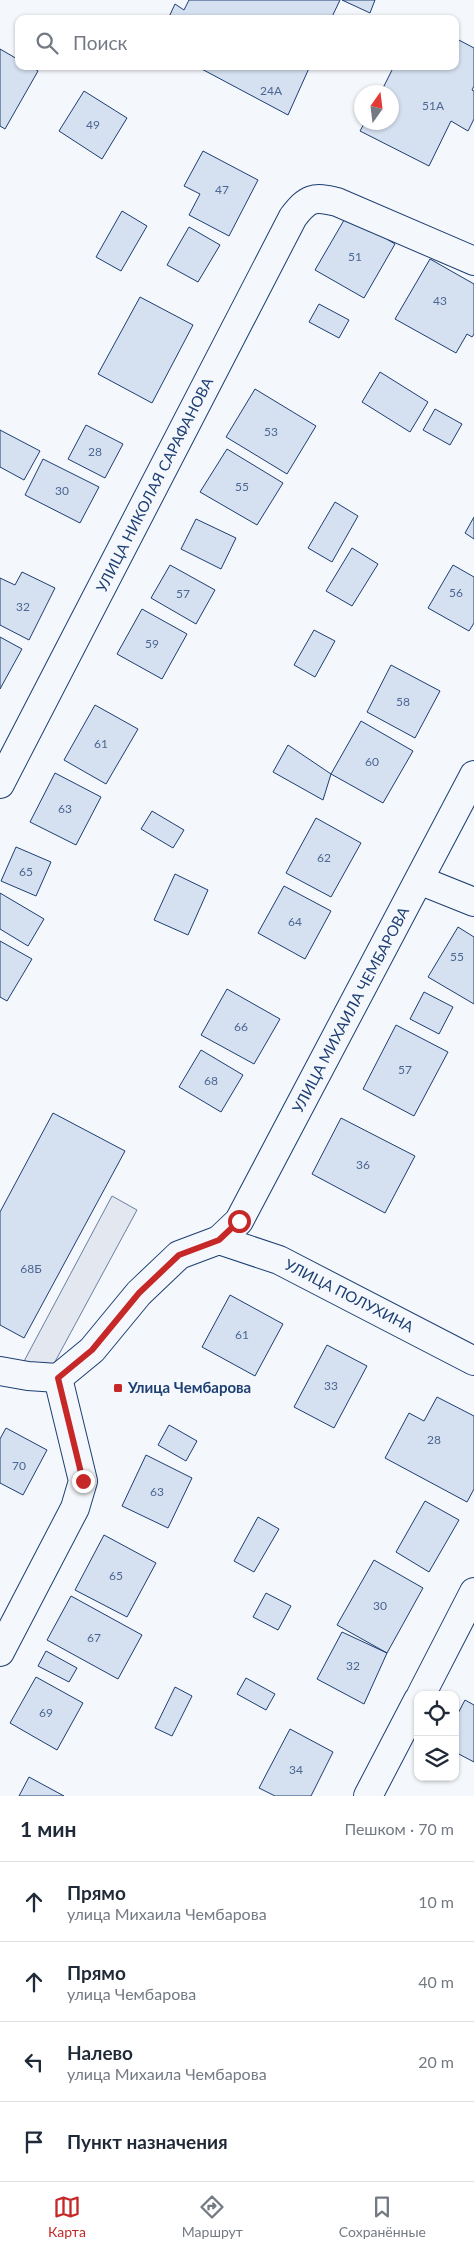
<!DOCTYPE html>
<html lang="ru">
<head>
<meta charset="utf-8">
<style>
	body { margin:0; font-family:Lato,sans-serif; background:#f6f6f7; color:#1f2937 }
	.controls { position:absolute; right:15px; bottom:15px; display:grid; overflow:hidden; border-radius:10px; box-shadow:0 1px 4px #0004 }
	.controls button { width:45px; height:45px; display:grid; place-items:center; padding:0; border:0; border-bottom:1px solid #e0e1e3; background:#fff; color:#1f2937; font:25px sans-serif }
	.compass { position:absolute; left:354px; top:85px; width:45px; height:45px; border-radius:50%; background:#fff; box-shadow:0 1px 4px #0004; rotate:14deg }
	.stop { position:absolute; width:15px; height:15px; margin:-11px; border:4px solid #c62828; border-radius:50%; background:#fff }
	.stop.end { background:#c62828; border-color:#fff; box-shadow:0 1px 5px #0008 }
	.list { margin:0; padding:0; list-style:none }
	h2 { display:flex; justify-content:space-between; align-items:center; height:65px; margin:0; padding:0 20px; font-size:21px }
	h2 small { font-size:16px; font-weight:400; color:#747a83 }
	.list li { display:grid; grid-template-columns:32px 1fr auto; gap:15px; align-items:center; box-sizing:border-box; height:80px; padding:0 20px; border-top:1px solid #e0e1e3 }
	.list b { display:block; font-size:19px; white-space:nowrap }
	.list p { margin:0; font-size:16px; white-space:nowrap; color:#747a83 }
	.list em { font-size:16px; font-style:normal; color:#747a83 }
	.icon { flex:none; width:28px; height:28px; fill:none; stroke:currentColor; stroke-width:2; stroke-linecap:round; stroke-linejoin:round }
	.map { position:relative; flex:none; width:474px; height:1796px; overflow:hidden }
	.search { position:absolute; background:#fff; box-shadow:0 1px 4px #0004; left:15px; right:15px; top:15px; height:55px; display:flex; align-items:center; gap:12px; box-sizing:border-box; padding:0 18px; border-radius:10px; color:#747a83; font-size:19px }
	.sheet { height:385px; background:#fff }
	nav { display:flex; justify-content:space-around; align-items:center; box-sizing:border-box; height:70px; border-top:1px solid #e0e1e3; background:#fff; font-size:14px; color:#747a83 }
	nav a { display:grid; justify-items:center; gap:2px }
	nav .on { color:#c62828 }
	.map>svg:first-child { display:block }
	.parking { fill:#e3e8f0; stroke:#687fa3 }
	.building { fill:#d5e0f0; stroke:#1d3f73 }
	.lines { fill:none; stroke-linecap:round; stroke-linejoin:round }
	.minor-casing { stroke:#1d3f73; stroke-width:30 }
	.major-casing { stroke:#1d3f73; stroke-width:30 }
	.minor { stroke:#f4f7fb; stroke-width:28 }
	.major { stroke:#f4f7fb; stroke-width:28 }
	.route { stroke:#c62828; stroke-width:6 }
	.poi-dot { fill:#c62828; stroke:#f4f7fb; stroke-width:2 }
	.labels { text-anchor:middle; stroke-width:4; stroke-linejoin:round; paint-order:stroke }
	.number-label { font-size:12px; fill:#4b6792 }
	.street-label { font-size:15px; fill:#1d3f73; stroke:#f4f7fb }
	.poi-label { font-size:15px; font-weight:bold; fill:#1d3f73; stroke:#f4f7fb; text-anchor:start }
</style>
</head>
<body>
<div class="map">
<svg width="474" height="1796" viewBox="0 0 474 1796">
	<rect width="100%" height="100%" fill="#f4f7fb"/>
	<path class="parking" d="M112,1196L137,1210L50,1371L22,1365Z"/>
	<path class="building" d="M189,0H340L331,19H168L175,4L184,10Z
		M342,0H375L370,13Z
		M455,38L474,48V86L472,90L474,91V119L468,131L451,121L429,166L360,131L365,122H392V92H381L394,66H455Z
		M0,49L19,60V66H30L38,71L5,129L0,126Z
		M196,66H310L288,115Z
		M84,91L127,118L102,159L59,131Z
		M203,151L258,180L229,236L189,215L200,194L184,186Z
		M122,211L147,226L121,271L96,257Z
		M347,215L395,244L364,298L315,270Z
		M189,227L220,245L198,282L167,265Z
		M430,259L474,284V334L472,337L467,334L456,353L395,319Z
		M140,297L193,325L152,403L98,374Z
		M319,304L349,320L339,338L309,322Z
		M380,372L428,402L410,432L362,402Z
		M255,389L316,426L287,474L226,437Z
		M435,409L462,424L450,445L423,430Z
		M86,425L123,444L105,478L68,459Z
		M0,430L40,451L24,480L0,467Z
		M227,449L283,483L257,525L200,492Z
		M43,459L99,487L80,523L25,495Z
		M335,502L358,516L332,562L308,548Z
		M474,517V539L465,533Z
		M196,519L236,538L221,569L181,549Z
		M352,548L378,564L352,606L326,591Z
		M170,565L215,590L196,624L151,598Z
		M453,565L474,577V623L469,631L428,608Z
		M22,572L55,588L29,640L0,625V578L15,585Z
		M142,609L187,634L162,679L117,654Z
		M314,630L335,641L315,677L294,665Z
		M0,637L22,649L0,689Z
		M391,665L440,691L415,738L367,712Z
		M95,705L138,729L106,784L64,760Z
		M361,721L413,751L383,803L331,774Z
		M288,745L331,774L323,800L273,772Z
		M55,773L101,797L76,845L30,822Z
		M152,811L184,830L173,848L141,829Z
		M316,818L361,843L331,897L286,873Z
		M16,847L51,862L36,896L1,881Z
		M175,874L208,890L188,935L154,920Z
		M284,886L331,911L305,959L258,933Z
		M0,893L44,919L28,946L0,929Z
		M458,927L474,937V1004L428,977Z
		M0,941L32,959L7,1001L0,997Z
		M227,989L280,1019L254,1064L201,1035Z
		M424,992L453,1007L439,1034L410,1019Z
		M396,1025L448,1052L414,1116L363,1089Z
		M201,1050L243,1075L221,1112L179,1087Z
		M53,1113L125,1151L24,1338L0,1325V1212Z
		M341,1118L415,1156L385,1213L312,1174Z
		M230,1295L283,1324L255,1376L202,1347Z
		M327,1345L367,1366L334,1428L294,1407Z
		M437,1397L474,1416V1489L467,1502L385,1458L409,1413L424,1421Z
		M169,1425L197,1441L186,1461L158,1445Z
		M6,1428L47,1450L23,1495L0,1483V1439Z
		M146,1455L192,1478L168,1528L122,1506Z
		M425,1501L459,1520L429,1572L396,1552Z
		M258,1517L279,1529L254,1572L234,1561Z
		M104,1535L156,1563L127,1617L75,1590Z
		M374,1560L423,1588L387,1653L337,1625Z
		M266,1593L291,1606L278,1630L253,1617Z
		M71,1596L142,1635L118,1679L47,1640Z
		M342,1632L387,1653L364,1704L317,1679Z
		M46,1651L77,1668L69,1682L38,1666Z
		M36,1677L83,1703L57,1750L10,1723Z
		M246,1678L275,1694L266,1710L237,1694Z
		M175,1687L192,1696L172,1736L155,1728Z
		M465,1700L474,1705V1762L455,1752V1719Z
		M290,1729L333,1752L311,1796H275L259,1788Z
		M29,1777L64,1796H19Z"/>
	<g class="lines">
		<g class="minor-casing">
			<path id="minor" d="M0,784L293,217C308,198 313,196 337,202L474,261
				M419,880L474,902
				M219,1240L239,1221L474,775
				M0,1652L75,1508L83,1481L58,1378
				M421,1695L474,1592
				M368,1796L418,1700"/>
		</g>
		<g class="major-casing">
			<path id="major" d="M0,1371L28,1376L58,1378L92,1350L139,1293L179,1255L219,1240L279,1260L474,1361"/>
		</g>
		<use href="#minor" class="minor"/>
		<use href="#major" class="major"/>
	</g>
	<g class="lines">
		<path class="route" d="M83,1481L58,1378L92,1350L139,1293L179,1255L219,1240L239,1221"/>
	</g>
	<rect class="poi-dot" x="113" y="1383" width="10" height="10" rx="2.5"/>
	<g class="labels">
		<g class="number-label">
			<text x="271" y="95">24А</text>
			<text x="433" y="110">51А</text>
			<text x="93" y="129">49</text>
			<text x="222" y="194">47</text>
			<text x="355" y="261">51</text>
			<text x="440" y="305">43</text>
			<text x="271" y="436">53</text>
			<text x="95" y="456">28</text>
			<text x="242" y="491">55</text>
			<text x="62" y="495">30</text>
			<text x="456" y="597">56</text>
			<text x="183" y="598">57</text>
			<text x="23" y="611">32</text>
			<text x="152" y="648">59</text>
			<text x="403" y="706">58</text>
			<text x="101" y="748">61</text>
			<text x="372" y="766">60</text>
			<text x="65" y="813">63</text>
			<text x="324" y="862">62</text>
			<text x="26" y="876">65</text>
			<text x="295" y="926">64</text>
			<text x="457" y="961">55</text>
			<text x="241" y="1031">66</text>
			<text x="405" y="1074">57</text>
			<text x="211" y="1085">68</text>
			<text x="363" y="1169">36</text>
			<text x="31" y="1273">68Б</text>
			<text x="242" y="1339">61</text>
			<text x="331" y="1390">33</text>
			<text x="434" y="1444">28</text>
			<text x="19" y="1470">70</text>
			<text x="157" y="1496">63</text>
			<text x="116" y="1580">65</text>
			<text x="380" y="1610">30</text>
			<text x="94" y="1642">67</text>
			<text x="353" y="1670">32</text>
			<text x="46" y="1717">69</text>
			<text x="296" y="1774">34</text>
		</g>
		<g class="street-label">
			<text transform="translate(155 485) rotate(-63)" y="5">УЛИЦА НИКОЛАЯ САРАФАНОВА</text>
			<text transform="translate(351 1010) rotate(-62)" y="5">УЛИЦА МИХАИЛА ЧЕМБАРОВА</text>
			<text transform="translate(349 1296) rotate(27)" y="5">УЛИЦА ПОЛУХИНА</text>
		</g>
		<g class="poi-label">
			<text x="128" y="1393">Улица Чембарова</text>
		</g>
	</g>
</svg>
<div class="controls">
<button><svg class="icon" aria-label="locate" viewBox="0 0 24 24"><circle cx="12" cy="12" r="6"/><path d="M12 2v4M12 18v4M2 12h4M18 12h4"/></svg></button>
<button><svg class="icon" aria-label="layers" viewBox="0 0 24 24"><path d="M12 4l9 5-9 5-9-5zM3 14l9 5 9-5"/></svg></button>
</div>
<svg class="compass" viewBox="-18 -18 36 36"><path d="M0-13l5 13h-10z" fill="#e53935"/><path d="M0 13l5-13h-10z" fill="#747a83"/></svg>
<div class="stop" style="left:239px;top:1221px"></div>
<div class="stop end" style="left:83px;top:1481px"></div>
<div class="search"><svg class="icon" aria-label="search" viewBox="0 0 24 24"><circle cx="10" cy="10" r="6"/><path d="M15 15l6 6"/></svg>Поиск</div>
</div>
<section class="sheet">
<h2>1 мин<small>Пешком · 70 m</small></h2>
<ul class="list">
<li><svg class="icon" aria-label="ahead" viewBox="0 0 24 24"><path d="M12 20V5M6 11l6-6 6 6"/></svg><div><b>Прямо</b><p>улица Михаила Чембарова</p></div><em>10 m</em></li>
<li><svg class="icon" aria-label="ahead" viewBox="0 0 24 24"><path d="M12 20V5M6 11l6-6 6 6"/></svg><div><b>Прямо</b><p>улица Чембарова</p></div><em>40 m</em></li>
<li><svg class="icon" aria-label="left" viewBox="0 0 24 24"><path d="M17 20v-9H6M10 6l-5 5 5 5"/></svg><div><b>Налево</b><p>улица Михаила Чембарова</p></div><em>20 m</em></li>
<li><svg class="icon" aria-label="arrive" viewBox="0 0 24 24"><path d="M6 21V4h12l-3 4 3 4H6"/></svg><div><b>Пункт назначения</b></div></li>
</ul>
</section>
<nav>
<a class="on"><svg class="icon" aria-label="map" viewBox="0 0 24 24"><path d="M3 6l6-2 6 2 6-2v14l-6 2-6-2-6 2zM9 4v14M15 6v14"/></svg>Карта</a>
<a><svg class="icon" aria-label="directions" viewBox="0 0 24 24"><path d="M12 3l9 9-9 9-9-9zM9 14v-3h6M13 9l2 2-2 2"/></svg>Маршрут</a>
<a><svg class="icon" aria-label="saved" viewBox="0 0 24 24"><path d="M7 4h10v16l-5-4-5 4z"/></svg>Сохранённые</a>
</nav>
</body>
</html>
